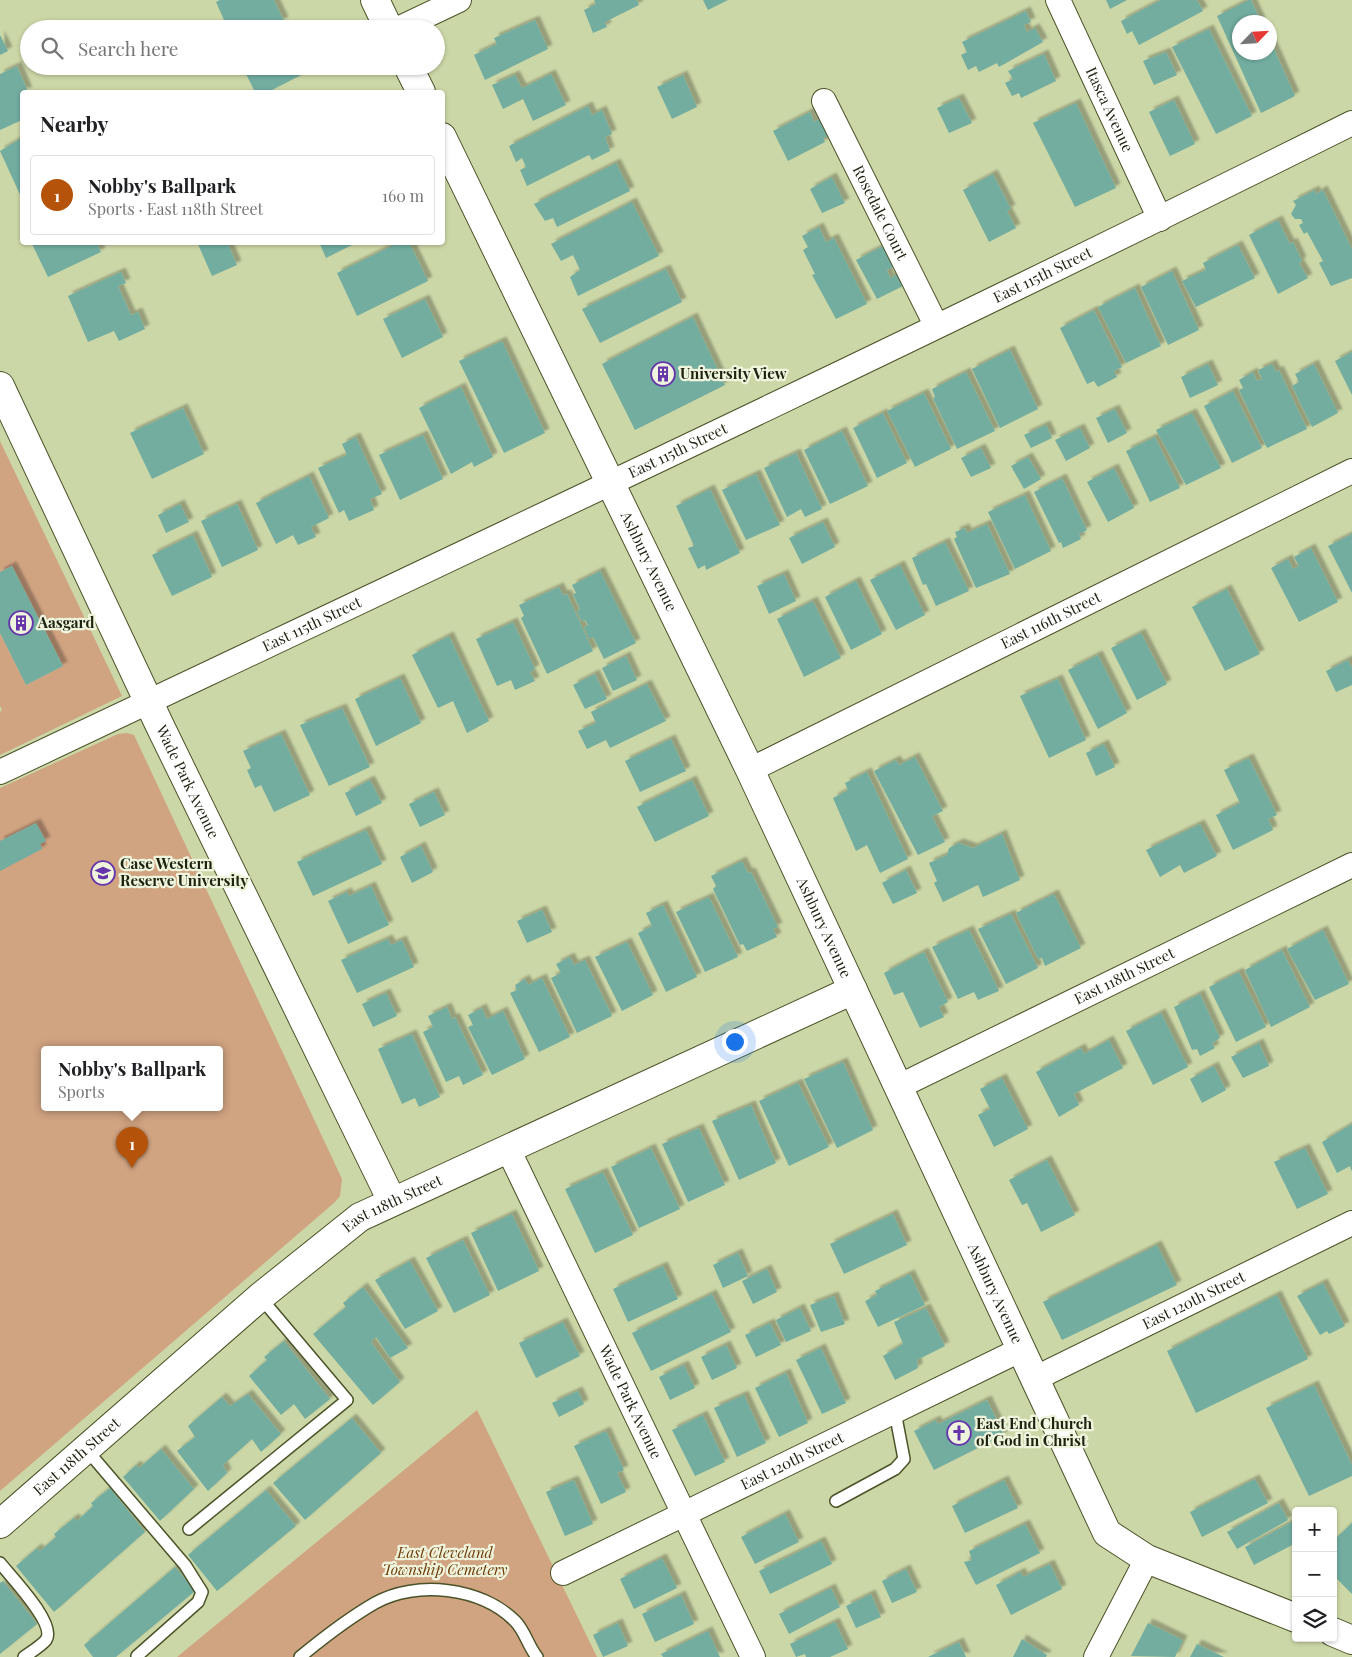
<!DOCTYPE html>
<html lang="en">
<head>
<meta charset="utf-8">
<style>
	body { margin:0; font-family:"Playfair Display",serif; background:#f6f6f6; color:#202124 }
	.controls { position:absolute; right:15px; bottom:15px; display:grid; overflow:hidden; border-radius:5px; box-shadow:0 1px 4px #0004 }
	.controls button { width:45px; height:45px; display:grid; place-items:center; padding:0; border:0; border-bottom:1px solid #e0e0e0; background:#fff; color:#202124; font:25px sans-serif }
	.compass { position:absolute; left:1232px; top:15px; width:45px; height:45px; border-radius:50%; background:#fff; box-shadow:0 1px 4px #0004; rotate:65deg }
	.you { position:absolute; left:734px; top:1041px; width:18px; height:18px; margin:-12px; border:4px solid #fff; border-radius:50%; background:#1a73e8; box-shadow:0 0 0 8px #1a73e833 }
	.badge { display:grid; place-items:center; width:32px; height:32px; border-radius:50%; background:#b45309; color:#fff; font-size:16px; font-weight:700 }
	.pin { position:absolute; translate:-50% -41px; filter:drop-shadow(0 1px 2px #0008) }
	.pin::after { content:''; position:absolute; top:26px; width:18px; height:15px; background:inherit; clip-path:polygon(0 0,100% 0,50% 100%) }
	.popup { position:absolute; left:41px; top:1046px; width:182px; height:65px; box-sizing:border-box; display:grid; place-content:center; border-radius:5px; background:#fff; filter:drop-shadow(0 1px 4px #0005); font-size:16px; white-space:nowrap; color:#757577 }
	.popup b { font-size:19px; color:#202124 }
	.popup::after { content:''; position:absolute; left:50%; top:100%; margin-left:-10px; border:10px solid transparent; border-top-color:#fff }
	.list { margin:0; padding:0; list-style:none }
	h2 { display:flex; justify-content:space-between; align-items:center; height:65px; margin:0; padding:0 20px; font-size:21px }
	h2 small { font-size:16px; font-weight:400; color:#757577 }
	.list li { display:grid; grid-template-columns:32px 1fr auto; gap:15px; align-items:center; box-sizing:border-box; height:80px; margin:0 10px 10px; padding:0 10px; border:1px solid #e0e0e0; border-radius:5px }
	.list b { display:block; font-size:19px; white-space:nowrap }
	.list p { margin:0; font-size:16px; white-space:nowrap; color:#757577 }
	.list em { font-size:16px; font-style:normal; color:#757577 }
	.icon { flex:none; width:28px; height:28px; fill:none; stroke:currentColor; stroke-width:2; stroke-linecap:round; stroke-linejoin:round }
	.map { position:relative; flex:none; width:1352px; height:1657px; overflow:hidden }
	.search { position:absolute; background:#fff; box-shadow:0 1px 4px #0004; left:20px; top:20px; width:425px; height:55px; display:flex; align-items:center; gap:12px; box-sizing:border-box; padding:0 18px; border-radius:28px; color:#757577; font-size:19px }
	.panel { position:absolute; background:#fff; box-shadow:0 1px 4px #0004; left:20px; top:90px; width:425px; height:155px; border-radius:5px }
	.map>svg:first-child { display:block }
	.green { fill:#d0a381; fill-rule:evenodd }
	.building { fill:#72ada0; filter:url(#shadow) }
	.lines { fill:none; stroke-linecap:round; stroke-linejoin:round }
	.lane-casing { stroke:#4b5328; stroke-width:14 }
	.street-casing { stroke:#4b5328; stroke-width:26 }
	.secondary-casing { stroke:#4b5328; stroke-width:30 }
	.lane { stroke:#fff; stroke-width:11 }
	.street { stroke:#fff; stroke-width:24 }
	.secondary { stroke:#fff; stroke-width:28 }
	.labels { text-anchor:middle; stroke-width:4.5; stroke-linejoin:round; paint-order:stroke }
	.street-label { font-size:15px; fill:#1e2210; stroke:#eff5dd }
	.poi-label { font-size:15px; font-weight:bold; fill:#1e2210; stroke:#eff5dd; text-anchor:start }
	.park-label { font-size:15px; font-style:italic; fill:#6f3b08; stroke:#eff5dd }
</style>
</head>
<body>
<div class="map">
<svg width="1352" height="1657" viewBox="0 0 1352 1657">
	<defs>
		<filter id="shadow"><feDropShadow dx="4.5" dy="-4.5" stdDeviation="1" flood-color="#0004"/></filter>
	</defs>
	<rect width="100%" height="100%" fill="#ccd7a7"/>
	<path class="green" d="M0,441L122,696L0,755V712L2,710L0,706V633L26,685L63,666L12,566L0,572Z
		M127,733L134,735L342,1179L340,1196L335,1202L0,1491V788L118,734ZM44,1049H220V1107H44Z
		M477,1410L597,1657H177Z"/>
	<path class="building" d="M220,0H274L284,21L269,29H228L216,2Z
		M594,0H637L639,5L605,22L607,27L593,33L584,10L596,4Z
		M703,0H728L708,10Z
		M1106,0H1127L1110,9Z
		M1161,0H1197L1203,11L1139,45L1132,31L1127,34L1121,21Z
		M1249,0H1251L1261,22H1240V52H1270V40L1295,96L1261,113L1217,16Z
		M1026,11L1031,22L1024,25L1027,32L1035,28L1043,42L999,67L997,63L979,72L976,66L968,70L961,55L967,52L962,42Z
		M535,20L548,49L485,80L474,55L497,44L494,38Z
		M1209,29L1252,116L1216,134L1172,47Z
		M0,35L8,51L0,55Z
		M1166,52L1177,75L1154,85L1143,61Z
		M1044,54L1056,81L1021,98L1019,93L1012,96L1005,83L1013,79L1008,71Z
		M17,66L28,92H22V120L0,130V74Z
		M242,66H319L268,92H255Z
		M551,74L566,105L533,121L523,99L503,109L492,85L515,75L522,88Z
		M683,75L697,107L672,119L657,87Z
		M959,98L972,123L949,133L937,108Z
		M1174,100L1195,144L1170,156L1149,112Z
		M1076,103L1116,188L1075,207L1033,123Z
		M588,106L592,115L602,110L612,134L605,137L610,151L592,160L589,155L527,186L520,170L526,167L522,158L516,162L509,146Z
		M810,112L814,122L821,118L830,135L823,138L825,142L788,161L773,131Z
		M20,139L22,144V199L0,151Z
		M616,163L630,191L557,227L553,218L545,221L534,204Z
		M993,174L1011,209L1007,211L1016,228L989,242L963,190Z
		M832,177L845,203L822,213L810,189Z
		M1315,190L1316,194L1323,190L1352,249V278L1331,286L1319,263L1323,261L1307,232L1304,234L1299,225L1303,223L1301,219H1295L1291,214L1296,205L1293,201Z
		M632,202L659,256L578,296L570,277L580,270L573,255L561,261L551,244Z
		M1278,220L1290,244L1293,242L1302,261L1299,263L1308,278L1278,294L1249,235Z
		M819,227L826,242L834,238L867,304L836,319L812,275L815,274L803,250L808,247L802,236Z
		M31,242H96L101,252L48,277Z
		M197,242H227L237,265L212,276Z
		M319,242H358L326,258Z
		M400,242H409L428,281L357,316L337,273Z
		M885,245L895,266L887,270L890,278L898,274L903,286L877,299L856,260Z
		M1238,245L1255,278L1196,307L1182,281L1206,270L1203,263Z
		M666,269L682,302L600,343L582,309Z
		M1172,271L1199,330L1168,345L1141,287Z
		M121,272L126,283L118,286L131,315L138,312L145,329L119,341L114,331L88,342L68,296Z
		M1135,288L1161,346L1126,363L1098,307Z
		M425,299L443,337L402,358L383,319Z
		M1094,310L1122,367L1114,371L1117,377L1098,387L1094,381L1087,384L1060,328Z
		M693,317L725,385L635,430L602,364Z
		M502,341L545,433L504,453L459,361Z
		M1010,350L1038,409L1000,428L972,369Z
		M1352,352V395L1335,361Z
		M1208,364L1218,385L1190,398L1181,377Z
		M1272,364L1276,372L1279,370L1307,429L1267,448L1239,390L1243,388L1239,380L1253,372L1257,381L1262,379L1258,370Z
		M1314,364L1338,413L1312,427L1292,386L1299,382L1295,374Z
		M966,372L995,431L957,449L933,398L935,397L932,389Z
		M461,387L493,457L474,467L472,462L451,474L419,408Z
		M1233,391L1262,448L1232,463L1204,406Z
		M924,393L951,449L915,467L887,411Z
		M183,408L204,454L152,479L130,433Z
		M1115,409L1127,433L1108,443L1096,418Z
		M883,413L907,463L877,478L853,428Z
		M1192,413L1221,468L1186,485L1156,430Z
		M1046,425L1052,438L1031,448L1024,435Z
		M1080,428L1090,448L1066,461L1055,440Z
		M842,431L868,486L830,504L804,450Z
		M423,435L443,479L400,500L379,455Z
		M356,437L382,494L370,499L374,510L349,521L344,510L339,513L318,468L347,455L342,444Z
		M1155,437L1180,488L1150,502L1126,451Z
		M981,448L991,468L971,477L961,458Z
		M796,453L822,509L805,517L801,509L787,517L764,468Z
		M1028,457L1041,479L1024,489L1011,466Z
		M1114,468L1134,508L1108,522L1087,482Z
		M756,474L780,525L746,540L722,490Z
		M309,476L329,518L311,527L316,537L298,545L293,535L276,544L256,503Z
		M1062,478L1087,530L1079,534L1081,539L1063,548L1061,542L1059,543L1034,492Z
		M710,489L740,553L706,570L705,565L698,569L688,548L694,546L676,506Z
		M1025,495L1051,551L1015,569L988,512Z
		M180,504L189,522L166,533L158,515Z
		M237,504L258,550L222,567L201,521Z
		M823,522L835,547L802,564L789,538Z
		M987,524L1010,574L976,588L954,539L957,537L955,532L965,528L967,533Z
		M1352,534V593L1328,546Z
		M193,535L212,577L172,596L152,555Z
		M945,542L969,591L936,606L926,584L923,585L912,558Z
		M1311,548L1338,602L1299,622L1271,568L1288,559L1293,569L1299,566L1294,557Z
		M900,565L925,615L896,630L870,580Z
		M12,566L63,666L26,685L0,633V572Z
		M600,571L636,643L604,659L593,637L589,639L584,627L588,625L585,620L581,621L577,611L580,609L573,594L576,593L572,585Z
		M784,574L796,601L769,614L757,586Z
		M856,581L882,634L851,650L825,597Z
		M559,587L563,595L567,594L593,651L547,674L521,618L524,616L519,605Z
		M1227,589L1260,654L1225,671L1192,607Z
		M813,601L841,658L804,677L777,619Z
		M513,622L535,669L530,672L535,681L515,690L511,680L497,686L476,639Z
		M1141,633L1167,684L1137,700L1111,648Z
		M449,636L489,721L467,733L453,701L438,708L412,655Z
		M1098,655L1127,713L1098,729L1068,670Z
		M626,656L637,680L613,691L602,668Z
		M1348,660L1352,668V685L1336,692L1326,671Z
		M595,674L607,699L585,709L573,685Z
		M400,678L421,723L376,746L355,699Z
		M1058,679L1086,740L1049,758L1020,696Z
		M647,684L666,721L610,748L606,740L587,749L578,731L596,723L591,712Z
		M342,708L370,767L329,786L300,725Z
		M281,734L310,795L274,812L261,785L255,788L247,770L251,768L243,751Z
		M671,739L686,771L640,792L625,761Z
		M1104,744L1115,767L1096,776L1086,753Z
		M915,757L943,811L932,816L945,842L918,855L874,771L896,760L899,765Z
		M1249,758L1277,815L1268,819L1273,830L1233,850L1216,815L1240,803L1224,770Z
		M867,772L908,859L880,873L867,845L856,851L833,798L848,790L845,783Z
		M370,780L382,803L356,816L345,793Z
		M692,780L709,816L655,842L637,807Z
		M434,792L445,815L420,827L409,804Z
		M36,823L46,841L40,844L42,849L0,871V841Z
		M1200,824L1217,856L1184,873L1180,865L1160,877L1146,850Z
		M366,830L382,864L313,896L297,862Z
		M1002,834L1020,880L983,897L978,885L943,902L934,883L937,881L929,863L947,855L949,848L959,843L973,848Z
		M421,846L433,872L412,883L400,857Z
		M742,861L748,873L751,872L778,927L773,929L777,937L747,951L743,944L740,945L713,889L716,886L711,876Z
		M906,870L917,893L893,904L882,883Z
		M371,886L389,925L348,944L328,901L347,892L349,896Z
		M1054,894L1081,948L1045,966L1042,958L1038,959L1016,913Z
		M709,897L738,957L705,972L676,912Z
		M663,905L697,977L666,992L638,933L652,926L646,913Z
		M542,910L552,932L527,943L517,921Z
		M1011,914L1038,968L1006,984L978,929Z
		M969,930L999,991L978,1000L974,992L958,999L932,947Z
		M1323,930L1349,984L1315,1000L1287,949Z
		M388,939L391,945L402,940L414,967L357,993L341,960Z
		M627,942L653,995L622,1011L595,957Z
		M1282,950L1310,1007L1271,1027L1245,970Z
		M924,952L948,1002L939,1007L944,1017L920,1028L903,992L894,995L884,973Z
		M570,957L574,965L585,960L612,1016L577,1033L551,978L561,973L556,964Z
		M1239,972L1266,1027L1236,1042L1209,987Z
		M542,978L570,1037L539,1052L510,993L517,990L515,985L525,979L528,985Z
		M386,993L397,1016L373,1027L362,1004Z
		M1200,994L1220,1038L1212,1043L1215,1048L1200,1056L1197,1049L1192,1050L1174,1007Z
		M447,1007L452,1019L455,1017L483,1075L463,1085L459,1076L446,1082L423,1032L433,1027L428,1016Z
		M482,1008L487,1019L503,1011L525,1059L492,1075L468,1027L473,1025L468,1015Z
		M1161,1013L1188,1067L1153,1085L1126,1031Z
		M412,1034L440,1097L419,1107L415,1098L402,1104L378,1049Z
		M1109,1040L1123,1068L1074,1094L1079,1105L1059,1117L1036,1072L1081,1048L1084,1054Z
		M1259,1043L1269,1066L1243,1078L1231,1057Z
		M843,1062L873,1130L837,1148L804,1079Z
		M1214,1066L1226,1090L1202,1103L1190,1079Z
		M1002,1078L1028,1129L994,1147L978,1115L990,1109L980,1089Z
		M798,1083L829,1147L789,1166L759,1101Z
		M751,1105L776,1163L739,1180L712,1121Z
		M1352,1124V1172L1350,1166L1337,1173L1322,1142Z
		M699,1128L725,1185L688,1202L662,1144Z
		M651,1148L680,1209L639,1228L611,1167Z
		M1305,1148L1328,1194L1297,1209L1274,1162Z
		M1047,1160L1075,1215L1041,1232L1027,1203L1022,1205L1009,1180Z
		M603,1172L633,1235L595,1253L565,1189Z
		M512,1214L539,1271L498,1291L471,1233Z
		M893,1214L907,1245L844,1274L830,1244Z
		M463,1240L490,1295L454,1313L426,1258Z
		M1157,1245L1177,1285L1062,1340L1043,1302Z
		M738,1253L748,1276L723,1288L713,1265Z
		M410,1261L438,1311L405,1329L375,1280Z
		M663,1266L678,1299L628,1322L613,1289Z
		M767,1269L777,1292L753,1304L742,1281Z
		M910,1274L925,1305L878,1327L865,1301L877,1295L875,1291Z
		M1323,1283L1345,1326L1329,1334L1327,1331L1320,1335L1297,1296Z
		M363,1287L408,1348L390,1358L376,1337L371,1342L400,1382L373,1405L313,1334L346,1307L343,1303Z
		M712,1294L731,1332L651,1371L632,1333Z
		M1277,1295L1308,1359L1196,1413L1167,1351Z
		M834,1296L845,1324L821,1332L810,1305Z
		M800,1308L811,1331L786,1342L776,1320Z
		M926,1308L945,1346L917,1360L918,1368L895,1380L883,1356L903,1344L894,1322Z
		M563,1322L580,1356L536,1378L519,1343Z
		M770,1323L781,1345L756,1357L745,1335Z
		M284,1341L330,1399L305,1419L294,1404L281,1415L249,1376L267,1360L264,1357Z
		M726,1345L737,1368L712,1380L701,1357Z
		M821,1348L846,1403L822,1414L796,1360Z
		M684,1365L695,1388L670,1400L659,1377Z
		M786,1373L808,1423L779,1437L755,1388Z
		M1314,1385L1352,1465V1476L1309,1496L1266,1408Z
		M578,1391L584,1404L559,1417L552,1403Z
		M248,1394L281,1434L261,1452L252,1439L223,1465L227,1473L208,1491L177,1451L195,1437L188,1426L222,1397L230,1406Z
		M744,1395L766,1443L737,1457L714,1408Z
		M987,1400L1004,1435L934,1470L914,1431L936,1420L938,1424Z
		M703,1415L725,1462L695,1476L672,1430Z
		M352,1418L381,1453L305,1520L273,1483Z
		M606,1431L624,1470L617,1473L626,1492L601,1504L574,1446Z
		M161,1449L194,1489L160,1521L123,1477L136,1465L139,1468Z
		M1255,1479L1268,1503L1202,1537L1190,1512Z
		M574,1480L593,1524L565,1536L546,1492Z
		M1004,1480L1018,1508L965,1533L952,1506Z
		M110,1488L145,1532L54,1612L16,1566L37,1548L40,1551L56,1537L54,1534L74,1518L77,1521L93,1506L91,1503Z
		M266,1490L296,1526L217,1591L188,1555Z
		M1279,1503L1288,1520L1237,1549L1227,1532Z
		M785,1514L799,1542L755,1564L741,1537Z
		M1292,1522L1296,1529V1543L1254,1565L1245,1547Z
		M1352,1523V1594L1333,1575V1541Z
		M1025,1524L1040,1553L976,1585L964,1562L972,1560L969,1551Z
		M821,1541L832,1564L770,1594L759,1571Z
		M662,1558L677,1588L634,1609L620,1579Z
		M1050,1564L1062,1589L1011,1615L996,1585L1021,1572L1023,1577Z
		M175,1567L195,1591L116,1657H93L84,1645Z
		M906,1569L917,1592L892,1603L882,1581Z
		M3,1581L37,1624L0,1654V1583Z
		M831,1588L840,1607L789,1634L779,1614Z
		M871,1594L881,1617L856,1628L846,1606Z
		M681,1595L694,1624L655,1642L642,1614Z
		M835,1622L848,1649L830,1657H806L805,1654L796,1657L790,1644Z
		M618,1623L628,1646L603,1657L593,1635Z
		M1148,1623L1183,1640L1175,1657L1131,1656Z
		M708,1631L720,1657H663L661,1654Z
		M1022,1639L1047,1655L1046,1657H1013Z
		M959,1642L966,1657H928Z
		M1197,1644L1224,1657H1190Z"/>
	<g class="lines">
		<g class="lane-casing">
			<path id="lane" d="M86,1449L185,1565L202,1592L198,1602L137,1656
				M836,1501L895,1469L904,1459L895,1412
				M189,1529L347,1400L260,1297
				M0,1563C11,1577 57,1624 46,1640C41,1646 31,1652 24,1657
				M300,1657C323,1638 349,1618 375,1603C416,1580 481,1587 515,1621C525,1631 528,1646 537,1657"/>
		</g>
		<g class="street-casing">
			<g id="street">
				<path id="s1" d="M1058,0L1160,219"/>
				<path d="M398,29L459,0"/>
				<path id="s2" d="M824,101L936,325"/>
				<path id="s3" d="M750,770L1352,471"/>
				<path id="s4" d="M0,772C452,558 905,346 1352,123"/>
				<path id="s5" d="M898,1087L1352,865"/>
				<path id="s6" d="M508,1149L753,1657"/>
				<path id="s7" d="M1034,1379L1352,1223"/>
				<path id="s8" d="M563,1573L1020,1350"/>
				<path d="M1096,1657L1147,1559"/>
			</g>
		</g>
		<g class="secondary-casing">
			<g id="secondary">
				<path d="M375,0L389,29"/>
				<path d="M408,66L421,92"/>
				<path id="s9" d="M442,137L750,770L1107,1533L1147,1559L1296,1618"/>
				<path id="s10" d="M0,386L160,726L392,1201"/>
				<path id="s11" d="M0,1524L260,1297L360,1217L853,990"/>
				<path d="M1333,1632L1352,1640"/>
			</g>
		</g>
		<use href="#lane" class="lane"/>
		<use href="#street" class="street"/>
		<use href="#secondary" class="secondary"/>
	</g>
	<defs>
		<g id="building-ring" transform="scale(1.25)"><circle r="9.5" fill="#eff5dd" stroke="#6634ab" stroke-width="1.5"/><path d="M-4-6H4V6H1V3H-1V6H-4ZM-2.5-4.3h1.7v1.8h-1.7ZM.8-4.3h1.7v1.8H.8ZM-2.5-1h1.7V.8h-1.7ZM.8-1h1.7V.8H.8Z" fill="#6634ab"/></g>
		<g id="university-ring" transform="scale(1.25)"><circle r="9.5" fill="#eff5dd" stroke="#6634ab" stroke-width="1.5"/><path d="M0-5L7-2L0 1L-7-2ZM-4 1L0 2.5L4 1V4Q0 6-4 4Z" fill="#6634ab"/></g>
		<g id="church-ring" transform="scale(1.25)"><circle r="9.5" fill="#eff5dd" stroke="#6634ab" stroke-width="1.5"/><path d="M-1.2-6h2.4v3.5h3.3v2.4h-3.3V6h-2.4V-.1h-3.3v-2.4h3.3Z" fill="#6634ab"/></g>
	</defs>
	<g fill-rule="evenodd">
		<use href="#building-ring" x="663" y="374"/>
		<use href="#building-ring" x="21" y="623"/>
		<use href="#university-ring" x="103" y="873"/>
		<use href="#church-ring" x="959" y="1433"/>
	</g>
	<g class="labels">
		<g class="street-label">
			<text dy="5" stroke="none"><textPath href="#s1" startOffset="121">Itasca Avenue</textPath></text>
			<text dy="5" stroke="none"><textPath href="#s2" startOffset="125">Rosedale Court</textPath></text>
			<text dy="5" stroke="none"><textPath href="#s4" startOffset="1155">East 115th Street</textPath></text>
			<text dy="5" stroke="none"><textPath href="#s4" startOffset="750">East 115th Street</textPath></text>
			<text dy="5" stroke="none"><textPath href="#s9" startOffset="472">Ashbury Avenue</textPath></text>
			<text dy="5" stroke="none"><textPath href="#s3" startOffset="336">East 116th Street</textPath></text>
			<text dy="5" stroke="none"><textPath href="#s4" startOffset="345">East 115th Street</textPath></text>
			<text dy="5" stroke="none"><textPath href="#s10" startOffset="438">Wade Park Avenue</textPath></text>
			<text dy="5" stroke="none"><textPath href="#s9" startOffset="878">Ashbury Avenue</textPath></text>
			<text dy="5" stroke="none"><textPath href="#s5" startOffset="252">East 118th Street</textPath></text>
			<text dy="5" stroke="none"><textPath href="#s11" startOffset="508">East 118th Street</textPath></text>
			<text dy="5" stroke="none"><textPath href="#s9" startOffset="1282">Ashbury Avenue</textPath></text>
			<text dy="5" stroke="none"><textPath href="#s7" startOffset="178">East 120th Street</textPath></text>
			<text dy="5" stroke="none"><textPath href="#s6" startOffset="281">Wade Park Avenue</textPath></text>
			<text dy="5" stroke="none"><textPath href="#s11" startOffset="102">East 118th Street</textPath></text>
			<text dy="5" stroke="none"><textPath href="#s8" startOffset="255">East 120th Street</textPath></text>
		</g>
		<g class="poi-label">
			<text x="680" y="379">University View</text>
			<text x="38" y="628">Aasgard</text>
			<text x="120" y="869">Case Western<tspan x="120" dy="17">Reserve University</tspan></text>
			<text x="976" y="1429">East End Church<tspan x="976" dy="17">of God in Christ</tspan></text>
		</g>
		<g class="park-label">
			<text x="445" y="1558">East Cleveland<tspan x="445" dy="17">Township Cemetery</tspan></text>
		</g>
	</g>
</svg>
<div class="controls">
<button>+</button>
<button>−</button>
<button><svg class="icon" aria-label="layers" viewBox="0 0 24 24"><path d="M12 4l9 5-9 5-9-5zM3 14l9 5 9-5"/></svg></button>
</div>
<svg class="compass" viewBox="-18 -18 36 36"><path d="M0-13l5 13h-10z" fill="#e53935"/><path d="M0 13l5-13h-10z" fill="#757577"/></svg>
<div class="you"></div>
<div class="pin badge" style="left:132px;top:1168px">1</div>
<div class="popup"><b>Nobby's Ballpark</b>Sports</div>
<div class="search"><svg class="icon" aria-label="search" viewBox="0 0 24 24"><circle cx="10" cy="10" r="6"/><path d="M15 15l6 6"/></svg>Search here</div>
<section class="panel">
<h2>Nearby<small></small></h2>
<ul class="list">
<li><span class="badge">1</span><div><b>Nobby's Ballpark</b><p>Sports · East 118th Street</p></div><em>160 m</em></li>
</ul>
</section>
</div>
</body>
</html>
